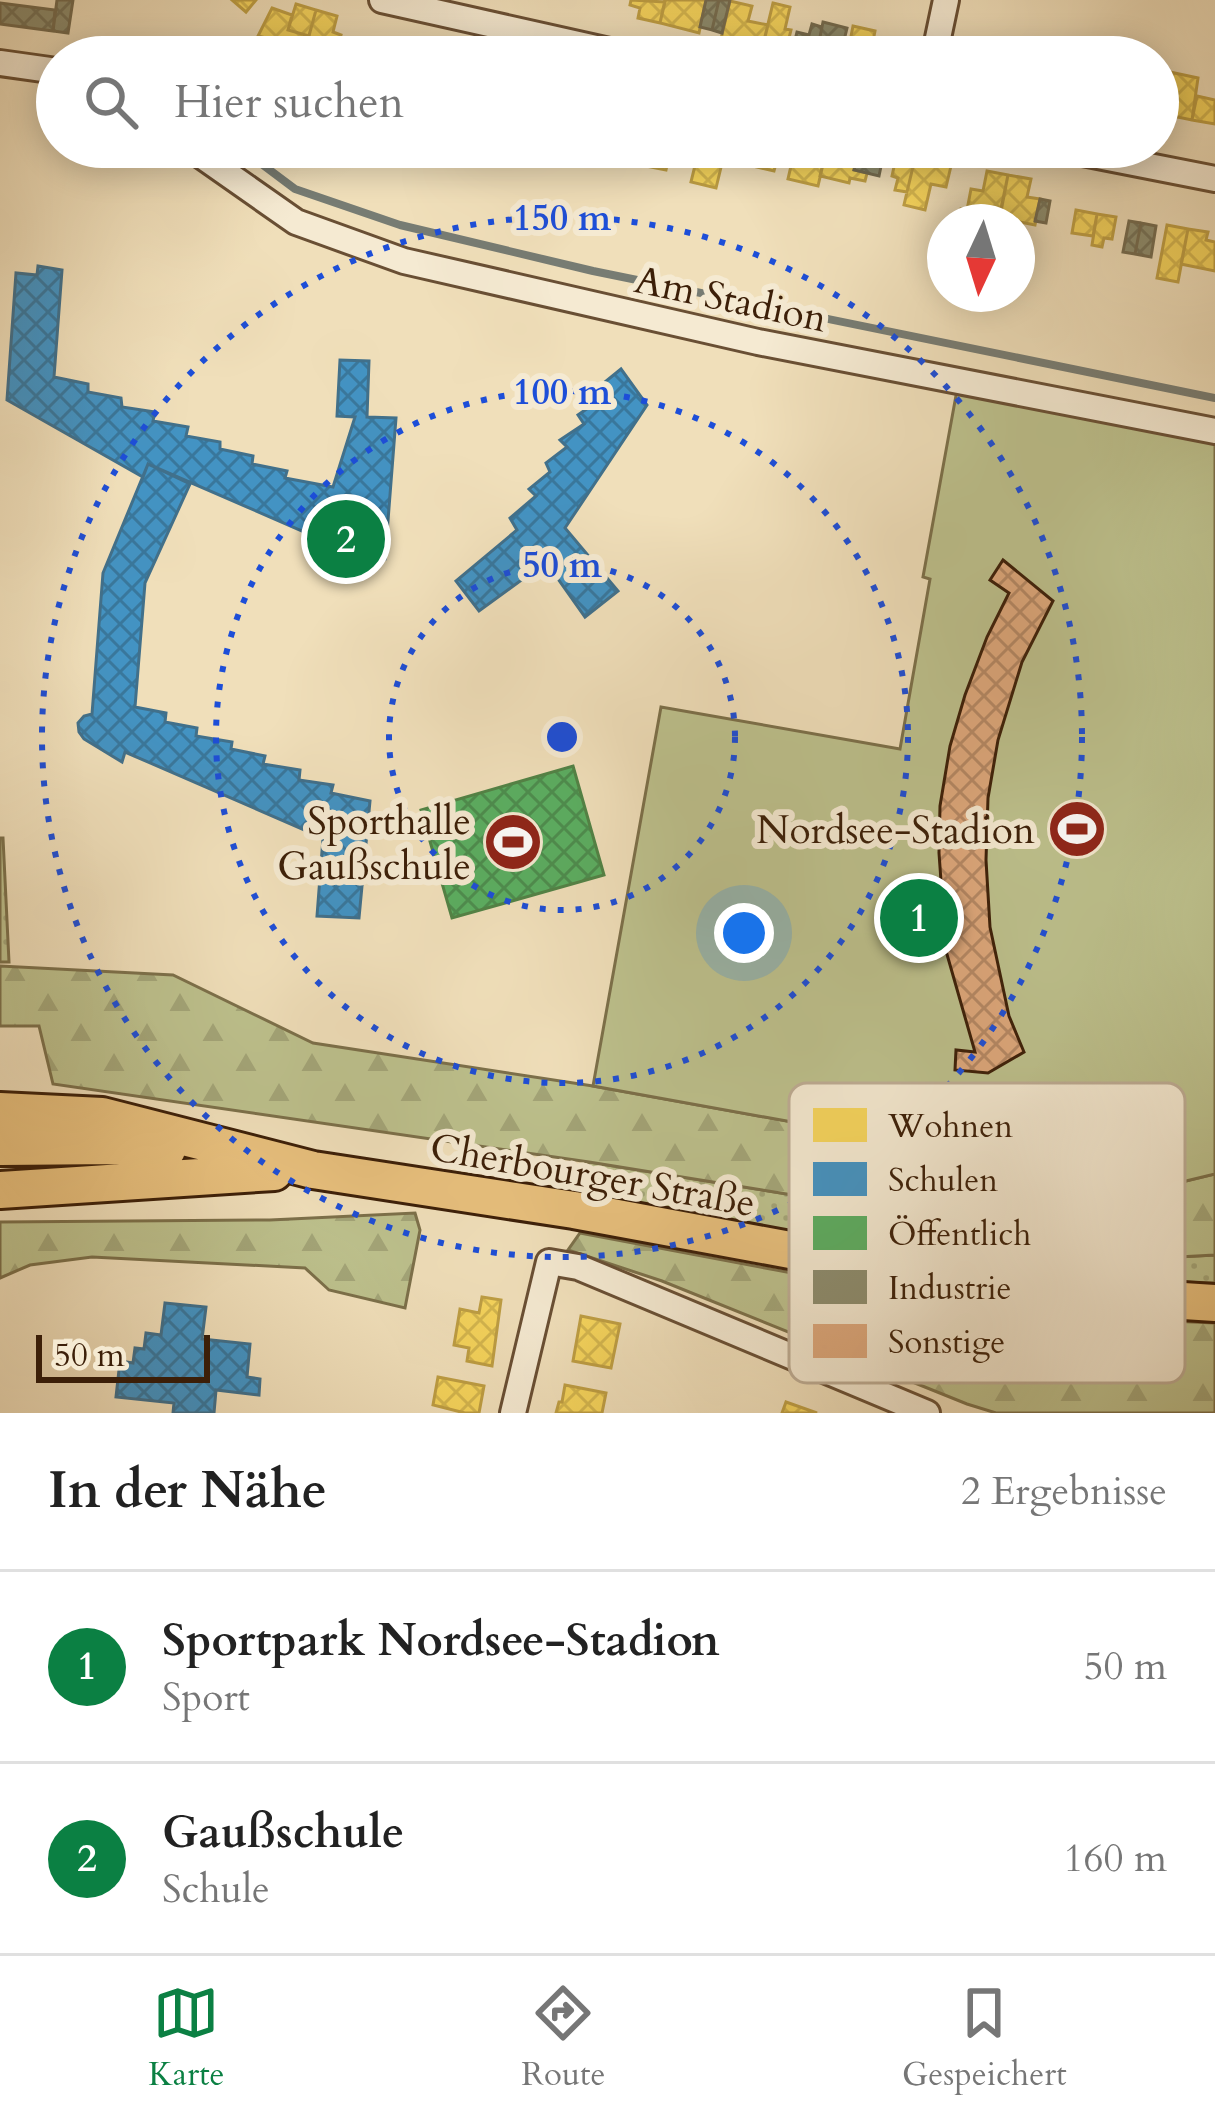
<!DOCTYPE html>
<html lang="de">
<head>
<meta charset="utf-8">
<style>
	body { margin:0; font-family:Cardo,serif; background:#f2f2f2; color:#222 }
	.compass { position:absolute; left:927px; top:204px; width:108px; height:108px; border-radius:50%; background:#fff; box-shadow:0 6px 30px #0003; rotate:184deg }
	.scale { position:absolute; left:36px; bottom:30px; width:174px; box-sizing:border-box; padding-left:12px; border:6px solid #3c1f08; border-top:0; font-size:33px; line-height:42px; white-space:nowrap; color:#3c1f08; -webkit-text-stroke:9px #f5ead2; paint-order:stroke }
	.you { position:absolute; left:744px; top:933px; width:42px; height:42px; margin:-30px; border:9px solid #fff; border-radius:50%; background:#1a73e8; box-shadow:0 0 0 18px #1a73e833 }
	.badge { display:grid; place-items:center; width:78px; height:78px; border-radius:50%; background:#0b8043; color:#fff; font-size:39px; font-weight:700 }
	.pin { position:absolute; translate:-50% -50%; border:6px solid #fff; box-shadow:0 3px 12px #0006 }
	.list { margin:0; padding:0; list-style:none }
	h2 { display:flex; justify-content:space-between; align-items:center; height:156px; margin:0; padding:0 48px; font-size:51px }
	h2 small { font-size:39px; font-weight:400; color:#767676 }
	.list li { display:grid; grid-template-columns:78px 1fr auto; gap:36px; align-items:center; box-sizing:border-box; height:192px; padding:0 48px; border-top:3px solid #e0e0e0 }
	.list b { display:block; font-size:45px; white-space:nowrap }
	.list p { margin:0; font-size:39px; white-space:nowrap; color:#767676 }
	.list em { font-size:39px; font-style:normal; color:#767676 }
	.icon { flex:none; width:66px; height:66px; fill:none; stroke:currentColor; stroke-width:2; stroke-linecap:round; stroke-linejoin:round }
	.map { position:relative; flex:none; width:1215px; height:1413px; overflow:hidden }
	.search { position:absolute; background:#fff; box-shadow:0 6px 30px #0003; left:36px; right:36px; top:36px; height:132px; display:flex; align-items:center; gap:30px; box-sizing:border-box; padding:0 42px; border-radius:66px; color:#767676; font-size:45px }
	.sheet { height:540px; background:#fff }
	nav { display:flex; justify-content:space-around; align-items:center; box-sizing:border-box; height:168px; border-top:3px solid #e0e0e0; background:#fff; font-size:33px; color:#767676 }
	nav a { display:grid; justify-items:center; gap:6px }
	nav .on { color:#0b8043 }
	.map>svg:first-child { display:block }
	.green { fill:url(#green-dots); stroke:#7c704a; stroke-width:3 }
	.forest { fill:url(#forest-firs); stroke:#7c704a; stroke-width:3 }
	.pitch { fill:#bdc18d; stroke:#7c704a; stroke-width:3 }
	.homes { fill:url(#homes-cross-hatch); stroke:#be9e43; stroke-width:3 }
	.schools { fill:url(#schools-cross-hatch); stroke:#41708b; stroke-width:3 }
	.public { fill:url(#public-cross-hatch); stroke:#518346; stroke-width:3 }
	.industry { fill:url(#industry-cross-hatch); stroke:#746b4f; stroke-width:3 }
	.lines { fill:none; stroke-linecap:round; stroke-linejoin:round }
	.stream { stroke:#777c73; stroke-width:8 }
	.building { fill:url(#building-cross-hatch); stroke:#3c1f08; stroke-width:3 }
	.street-casing { stroke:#694f34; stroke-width:30 }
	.primary-casing { stroke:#3c1f08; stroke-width:42 }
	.street { stroke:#f5ead2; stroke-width:24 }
	.primary { stroke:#e8c07d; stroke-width:36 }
	.ring { fill:none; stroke:#1d4ed8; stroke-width:6; stroke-dasharray:6 12 }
	.labels { text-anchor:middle; stroke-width:12; stroke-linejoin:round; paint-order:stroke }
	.street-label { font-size:39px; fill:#3c1f08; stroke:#f5ead2 }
	.poi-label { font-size:39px; fill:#3c1f08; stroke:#f5ead2; text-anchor:end }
	.key { fill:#f5ead2; stroke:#bead95; stroke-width:3 }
	.key-label { font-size:33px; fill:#3c1f08 }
	.centre { fill:#1d4ed8; stroke:#f5ead2; stroke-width:6 }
	.ring-label { font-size:36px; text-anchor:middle; font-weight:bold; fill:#1d4ed8; stroke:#f5ead2; stroke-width:12; stroke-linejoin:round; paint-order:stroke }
</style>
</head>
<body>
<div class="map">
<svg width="1215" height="1413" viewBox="0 0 1215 1413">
	<defs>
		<pattern id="green-dots" width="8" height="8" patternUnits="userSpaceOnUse" patternTransform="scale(3)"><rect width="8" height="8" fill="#bdc18d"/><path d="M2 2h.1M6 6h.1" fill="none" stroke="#a3a578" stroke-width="1.8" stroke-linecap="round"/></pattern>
		<pattern id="forest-firs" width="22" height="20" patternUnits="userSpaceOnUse" patternTransform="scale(3)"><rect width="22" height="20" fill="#bdc18d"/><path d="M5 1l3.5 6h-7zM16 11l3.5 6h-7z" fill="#a3a578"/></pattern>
		<pattern id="homes-cross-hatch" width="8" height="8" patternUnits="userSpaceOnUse" patternTransform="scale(3)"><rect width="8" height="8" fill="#f6d55c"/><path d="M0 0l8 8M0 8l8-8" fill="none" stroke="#d4b64e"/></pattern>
		<pattern id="schools-cross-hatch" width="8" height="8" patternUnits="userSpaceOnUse" patternTransform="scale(3)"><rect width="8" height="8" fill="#4393c3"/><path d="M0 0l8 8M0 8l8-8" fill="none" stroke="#39779c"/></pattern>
		<pattern id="public-cross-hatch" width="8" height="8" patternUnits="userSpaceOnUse" patternTransform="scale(3)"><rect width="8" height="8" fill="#5aae61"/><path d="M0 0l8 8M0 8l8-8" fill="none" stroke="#4c8d4e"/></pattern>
		<pattern id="industry-cross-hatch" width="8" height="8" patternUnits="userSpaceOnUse" patternTransform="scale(3)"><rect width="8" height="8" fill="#8c8c6e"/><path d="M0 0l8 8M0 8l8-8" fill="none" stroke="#747258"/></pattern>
		<pattern id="building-cross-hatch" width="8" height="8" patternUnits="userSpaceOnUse" patternTransform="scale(3)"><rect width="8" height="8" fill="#dea87c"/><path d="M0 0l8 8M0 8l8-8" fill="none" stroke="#b58864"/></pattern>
	</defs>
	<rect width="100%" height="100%" fill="#f0dfba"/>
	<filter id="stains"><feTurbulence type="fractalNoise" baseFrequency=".00167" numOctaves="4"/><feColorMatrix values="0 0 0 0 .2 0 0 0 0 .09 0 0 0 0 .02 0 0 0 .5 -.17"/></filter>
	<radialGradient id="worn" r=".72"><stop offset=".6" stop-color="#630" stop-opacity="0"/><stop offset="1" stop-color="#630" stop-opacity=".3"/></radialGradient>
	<path class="green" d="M0,838H3L9,962H0Z
		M589,1162L1178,1257L1215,1255V1283L1097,1280L930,1258L584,1197Z"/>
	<path class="forest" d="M0,966L173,975L313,1043L593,1086L1157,1188L1215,1174V1255L1178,1257L589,1162L53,1084L39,1026H0Z
		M415,1213L420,1230L405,1308L329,1290L305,1268L92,1257L30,1265L0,1278V1222L270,1220Z
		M580,1233L1009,1314L1215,1323V1413H996L967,1404L662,1281L568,1250Z"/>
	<path class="pitch" d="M957,390L1215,442V1174L1157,1188L593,1086L661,707L900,749L930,579L923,577Z"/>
	<path class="homes" d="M232,0H256L246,12Z
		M631,0L665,2L660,23L638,18L640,8L630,5Z
		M665,0H706L699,33L660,23Z
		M730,1L752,6L748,21L768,25L762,49L721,39Z
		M773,3L790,7L785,29L791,30L785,54L762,49Z
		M296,4L316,10L309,36L288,30Z
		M272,8L292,15L288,30L309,36L305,48L258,36Z
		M316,10L337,16L333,32L341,35L335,57H303Z
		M853,26L875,31L870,57H847Z
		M984,38L1035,49L1034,57H980Z
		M883,42L909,48L907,57H870H880Z
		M1170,72L1198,78L1192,120L1163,114Z
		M1197,96L1215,100V124L1192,120Z
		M465,147H506L504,155L494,154L492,163L471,159L473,149Z
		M609,147H645L642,159L608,152Z
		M645,147H671L666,170L641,165Z
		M714,147H735L731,161L723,159L716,188L691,182L699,149L713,152Z
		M735,147L780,148L774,171L731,161Z
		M804,147H827L818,186L788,179L794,153L802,155Z
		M827,147H849L846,160L856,162L854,170L867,173L865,181L850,178L849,183L820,176Z
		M897,153L915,158L907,192L895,190L898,178L892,176Z
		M915,158L951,166L946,187L931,184L925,210L904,205Z
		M987,171L1008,175L999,222H959L961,209L967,210L971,189L983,191Z
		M1008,175L1031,179L1027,197L1040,199L1035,225L999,218Z
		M1076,210L1097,214L1093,236L1072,233Z
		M1097,214L1116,217L1112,239L1104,238L1102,247L1092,245Z
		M1167,225L1188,229L1178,282L1157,278Z
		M1188,229L1208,232L1206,240L1215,242V271L1181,264Z
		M482,1297L501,1300L492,1366L467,1361L469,1348L454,1345L460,1309L479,1313Z
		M581,1316L620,1324L611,1368L573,1361Z
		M438,1377L484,1386L479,1413H465L433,1405Z
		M565,1385L606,1393L602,1413H556L559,1402H562Z
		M786,1402L817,1413H782Z"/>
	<path class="schools" d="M38,266L62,270L54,377L88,384V392L121,398L122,407L155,412L153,421L188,427L186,436L220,442V449L253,456L252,464L287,471L285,478L333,487L355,417L337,416L340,360L369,361L367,417L396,418L385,559L329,555L332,544L148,464L143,477L7,400L16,273L37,275Z
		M621,369L647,405L565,528L618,591L585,617L546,562L479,611L456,581L517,530L510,518L536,496L529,489L550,472L546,463L567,447L560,440L584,424L578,415L601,399L595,390Z
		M148,464L190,484L145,583L135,707L166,713L165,722L197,728L196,736L232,742L231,749L265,756L263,764L300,770L299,780L333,785L331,793L370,801L359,918L317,916L323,838L125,752L122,762L84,739L79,732L78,723L84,716L92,714L103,573Z
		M165,1303L206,1307L202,1339L250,1344L247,1377L260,1379L259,1395L216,1390L214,1413H173L174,1403L116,1397L120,1361L133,1363L135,1348L144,1349L146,1333L161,1335Z"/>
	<path class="public" d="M573,766L604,875L452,918L421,810Z"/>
	<path class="industry" d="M57,0H73L68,33L53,31Z
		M706,0H719L712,30L700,27Z
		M719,0H730L722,33L712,30Z
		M0,3L55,10L53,31L0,24Z
		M823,22L847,28L840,57H816Z
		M812,24L822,27L816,57L792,52L797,32L809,35Z
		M860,147L884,152L879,176L854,170Z
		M1040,199L1050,201L1046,223L1035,221Z
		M1129,221L1141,223L1135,254L1123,252Z
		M1141,223L1156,226L1151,257L1135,254Z"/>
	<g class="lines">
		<path class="stream" d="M110,51L118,57
			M239,147L295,189L400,225L593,271L1215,398"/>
	</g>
	<path class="building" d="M1003,560L1053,601L1022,662L998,740L988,798L986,860L990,927L1009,1016L1024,1052L988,1073L955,1070L956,1050L975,1052L946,951L939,853L940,806L950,746L965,695L987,637L1009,593L990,580Z"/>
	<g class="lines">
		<g class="street-casing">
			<path id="street" d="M382,0L636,57
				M934,57L946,0
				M0,63L57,71
				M189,147L296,222L404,261L758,342L1215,431
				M1052,147L1215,179
				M513,1413L549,1262L578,1267L927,1413"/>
		</g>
		<g class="primary-casing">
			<path id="primary" d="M0,1111L102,1116L313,1170L574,1210L925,1275L1044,1292L1215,1303
				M0,1147L114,1146L167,1150
				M0,1190L274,1172"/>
		</g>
		<use href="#street" class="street"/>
		<use href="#primary" class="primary"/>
	</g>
	<g class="ring">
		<circle cx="562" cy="737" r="173"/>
		<circle cx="562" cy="737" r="346"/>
		<circle cx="562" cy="737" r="520"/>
	</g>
	<defs>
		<g id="stadium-disc" transform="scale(3)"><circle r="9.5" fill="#8f2418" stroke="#f5ead2"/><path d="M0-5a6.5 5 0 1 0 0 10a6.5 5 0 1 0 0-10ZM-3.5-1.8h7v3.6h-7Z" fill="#fff"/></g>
	</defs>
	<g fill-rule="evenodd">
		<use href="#stadium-disc" x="1077" y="829"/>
		<use href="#stadium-disc" x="513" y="842"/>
	</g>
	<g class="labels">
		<g class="street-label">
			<text transform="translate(731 298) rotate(12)" y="14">Am Stadion</text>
			<text transform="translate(593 1174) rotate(10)" y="14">Cherbourger Straße</text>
		</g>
		<g class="poi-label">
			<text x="471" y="834">Sporthalle<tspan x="471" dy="45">Gaußschule</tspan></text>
			<text x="1035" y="843">Nordsee-Stadion</text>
		</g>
	</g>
	<rect x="789" y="1083" width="396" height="300" rx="18" class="key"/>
	<rect x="813" y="1108" width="54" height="34" fill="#f6d55c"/>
	<rect x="813" y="1162" width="54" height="34" fill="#4393c3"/>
	<rect x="813" y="1216" width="54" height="34" fill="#5aae61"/>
	<rect x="813" y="1270" width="54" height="34" fill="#8c8c6e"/>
	<rect x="813" y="1324" width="54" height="34" fill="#dea87c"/>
	<g class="key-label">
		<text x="888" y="1137">Wohnen</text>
		<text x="888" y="1191">Schulen</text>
		<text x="888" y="1245">Öffentlich</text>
		<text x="888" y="1299">Industrie</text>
		<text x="888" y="1353">Sonstige</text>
	</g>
	<circle cx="562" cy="737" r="18" class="centre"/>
	<g class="ring-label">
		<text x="562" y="230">150 m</text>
		<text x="562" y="404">100 m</text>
		<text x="562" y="577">50 m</text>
	</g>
	<rect width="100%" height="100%" filter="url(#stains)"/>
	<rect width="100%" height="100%" fill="url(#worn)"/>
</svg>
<svg class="compass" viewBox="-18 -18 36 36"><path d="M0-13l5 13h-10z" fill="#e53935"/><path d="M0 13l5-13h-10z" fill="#767676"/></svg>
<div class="scale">50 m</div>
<div class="you"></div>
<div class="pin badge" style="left:919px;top:918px">1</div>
<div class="pin badge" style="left:346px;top:539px">2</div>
<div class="search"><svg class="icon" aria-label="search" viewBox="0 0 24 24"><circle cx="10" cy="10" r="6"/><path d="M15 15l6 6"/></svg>Hier suchen</div>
</div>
<section class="sheet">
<h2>In der Nähe<small>2 Ergebnisse</small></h2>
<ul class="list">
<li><span class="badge">1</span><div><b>Sportpark Nordsee-Stadion</b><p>Sport</p></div><em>50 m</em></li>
<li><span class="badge">2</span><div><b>Gaußschule</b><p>Schule</p></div><em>160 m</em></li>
</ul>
</section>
<nav>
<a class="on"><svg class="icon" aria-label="map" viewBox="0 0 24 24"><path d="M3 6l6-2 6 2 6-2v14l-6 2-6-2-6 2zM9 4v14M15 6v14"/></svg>Karte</a>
<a><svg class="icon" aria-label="directions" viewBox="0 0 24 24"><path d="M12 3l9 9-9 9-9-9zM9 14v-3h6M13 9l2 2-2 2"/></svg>Route</a>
<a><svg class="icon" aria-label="saved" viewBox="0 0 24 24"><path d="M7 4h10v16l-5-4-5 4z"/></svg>Gespeichert</a>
</nav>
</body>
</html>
